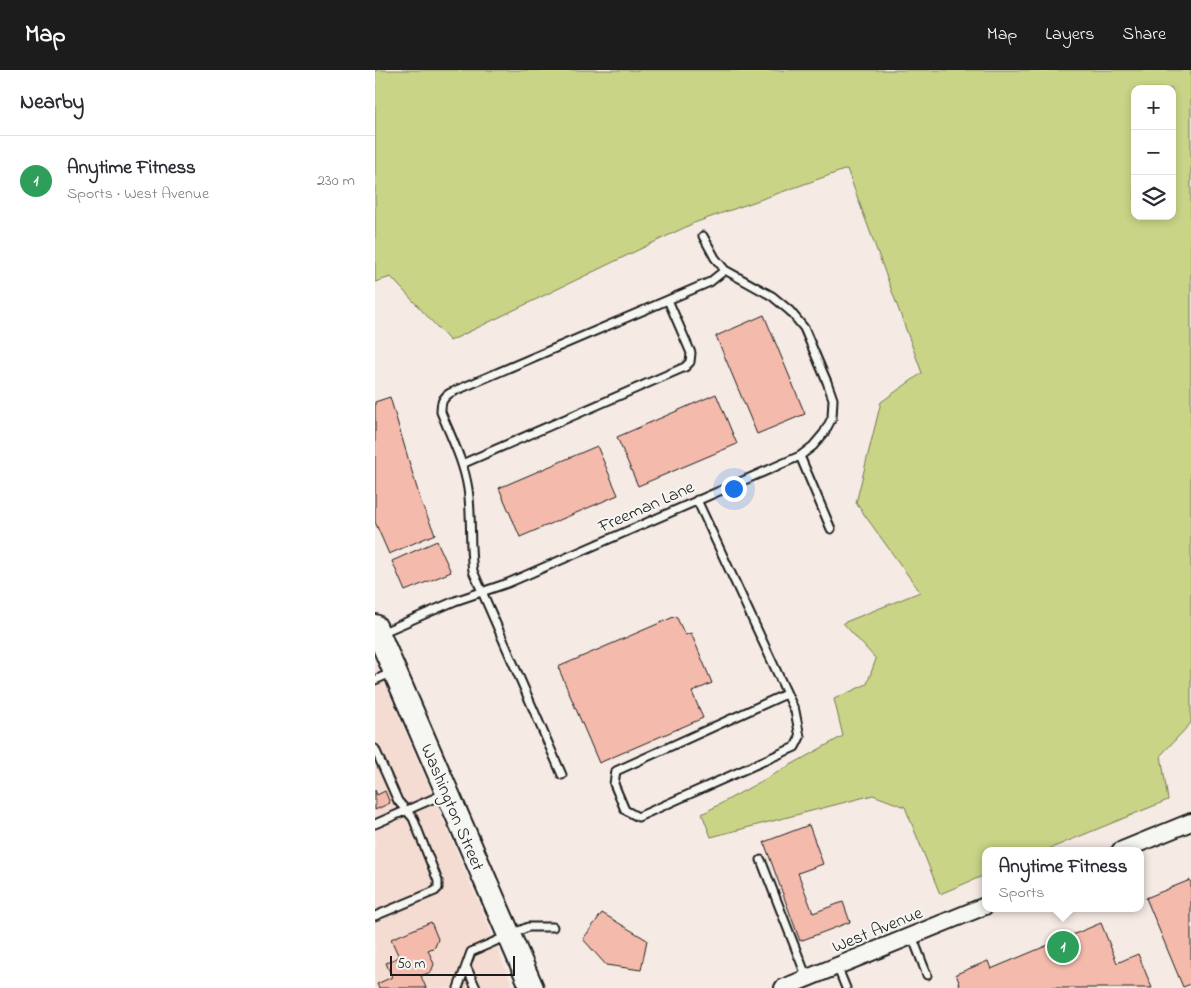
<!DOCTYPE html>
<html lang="en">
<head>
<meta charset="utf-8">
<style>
	body { margin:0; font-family:"Indie Flower",sans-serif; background:#f7f7f7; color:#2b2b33 }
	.controls { position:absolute; right:15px; top:15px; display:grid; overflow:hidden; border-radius:10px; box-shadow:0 2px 8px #0003 }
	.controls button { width:45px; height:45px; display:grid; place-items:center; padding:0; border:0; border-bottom:1px solid #e1e1e2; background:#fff; color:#2b2b33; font:25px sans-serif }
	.scale { position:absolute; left:15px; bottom:12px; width:125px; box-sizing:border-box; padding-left:5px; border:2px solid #1c1c1c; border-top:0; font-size:14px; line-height:18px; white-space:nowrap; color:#1c1c1c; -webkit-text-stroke:4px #f6f6f2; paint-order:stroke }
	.you { position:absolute; left:358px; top:418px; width:18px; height:18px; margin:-12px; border:4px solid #fff; border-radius:50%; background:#1a73e8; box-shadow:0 0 0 8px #1a73e833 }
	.badge { display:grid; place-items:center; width:32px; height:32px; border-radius:50%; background:#1c1c1c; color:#fff; font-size:16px; font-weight:700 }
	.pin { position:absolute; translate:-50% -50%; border:2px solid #fff; box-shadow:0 1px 5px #0006 }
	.popup { position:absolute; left:607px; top:777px; width:162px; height:65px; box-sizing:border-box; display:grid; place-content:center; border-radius:10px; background:#fff; filter:drop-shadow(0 1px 4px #0005); font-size:16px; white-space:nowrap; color:#7c7c81 }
	.popup b { font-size:19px; color:#2b2b33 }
	.popup::after { content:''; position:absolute; left:50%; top:100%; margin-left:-10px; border:10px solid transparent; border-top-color:#fff }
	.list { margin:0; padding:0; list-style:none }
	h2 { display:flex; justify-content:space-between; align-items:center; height:65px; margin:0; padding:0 20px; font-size:21px }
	h2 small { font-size:16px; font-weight:400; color:#7c7c81 }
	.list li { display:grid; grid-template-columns:32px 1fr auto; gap:15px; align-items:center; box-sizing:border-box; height:90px; padding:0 20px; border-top:1px solid #e1e1e2 }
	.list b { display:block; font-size:19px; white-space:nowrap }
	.list p { margin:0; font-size:16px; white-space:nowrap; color:#7c7c81 }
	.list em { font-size:16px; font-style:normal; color:#7c7c81 }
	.icon { flex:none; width:28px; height:28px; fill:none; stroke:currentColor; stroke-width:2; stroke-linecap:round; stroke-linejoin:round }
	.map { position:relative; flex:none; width:816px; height:918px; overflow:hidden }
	header { display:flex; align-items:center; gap:30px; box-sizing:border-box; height:70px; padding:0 25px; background:#1c1c1c; color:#fff }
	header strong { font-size:24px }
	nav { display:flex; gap:28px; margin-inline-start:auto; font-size:18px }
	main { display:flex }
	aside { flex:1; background:#fff }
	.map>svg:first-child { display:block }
	.built { fill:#f5dcd3 }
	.green { fill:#c9d487; stroke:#727852; fill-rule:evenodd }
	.building { fill:#f4bbac; stroke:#1c1c1c }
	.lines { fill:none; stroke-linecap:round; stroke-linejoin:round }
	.service-casing { stroke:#1c1c1c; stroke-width:11 }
	.tertiary-casing { stroke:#1c1c1c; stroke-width:20 }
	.trunk-casing { stroke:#1c1c1c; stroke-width:26 }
	.service { stroke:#f6f6f2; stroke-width:7 }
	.tertiary { stroke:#f6f6f2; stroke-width:16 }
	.trunk { stroke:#f6f6f2; stroke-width:22 }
	.labels { text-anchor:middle; stroke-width:4; stroke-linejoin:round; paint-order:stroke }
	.street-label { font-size:18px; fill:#1c1c1c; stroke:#f6f6f2 }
</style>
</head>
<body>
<header>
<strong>Map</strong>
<nav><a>Map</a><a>Layers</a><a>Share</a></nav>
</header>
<main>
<aside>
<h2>Nearby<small></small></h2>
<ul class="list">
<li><span class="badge" style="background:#2e9e5b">1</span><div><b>Anytime Fitness</b><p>Sports · West Avenue</p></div><em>230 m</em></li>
</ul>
</aside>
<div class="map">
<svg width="816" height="918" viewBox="0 0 816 918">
	<rect width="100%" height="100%" fill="#f6eae4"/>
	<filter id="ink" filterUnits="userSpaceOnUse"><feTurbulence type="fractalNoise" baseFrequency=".02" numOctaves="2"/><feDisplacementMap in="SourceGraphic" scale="10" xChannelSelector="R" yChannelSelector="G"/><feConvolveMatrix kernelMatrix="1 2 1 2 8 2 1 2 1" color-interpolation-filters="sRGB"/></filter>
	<g filter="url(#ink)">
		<path class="built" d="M0,590L112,852L138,918H0Z"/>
		<path class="green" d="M0,0H816V653L786,685L793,730L669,781H610V805L565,824L530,737L498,725L336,767L327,744L468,666L459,629L492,614L501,589L468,553L545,522L481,433L506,332L547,303L472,99L319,153L75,271L16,207L0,212ZM760,19H797V146H760Z"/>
		<path class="building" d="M389,245L430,344L382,364L341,266Z
			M341,324L362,374L263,416L242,367Z
			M15,327L46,432L60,464L14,484L0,452V332Z
			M222,376L243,425L145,467L124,418Z
			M62,471L76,502L30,521L17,491Z
			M301,546L310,565L316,563L337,613L317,622L328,648L224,693L183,597Z
			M0,720L2,725L10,721L15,733L0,740Z
			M434,755L448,794L423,803L438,843L468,832L475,852L425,871L389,772Z
			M815,810L816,813V914L808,917L771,828Z
			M227,843L272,870L266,900L231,895L208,869Z
			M56,852L63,869L60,877L53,880L59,894L56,902L46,906L51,918H4L2,914L17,907L11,893L24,887L16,869Z
			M726,853L742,893L763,884L777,918H578L585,915L581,904L613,891L616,899Z"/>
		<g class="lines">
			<g class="service-casing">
				<path id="service" d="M425,386L456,459
					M87,394L310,297L315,292L316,283L293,230
					M322,430L420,641L425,667L420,677L263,747L250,740L239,714L241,701L411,624
					M6,563L80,531L133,513L425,386L438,376L449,363L457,348L458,329L452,312L429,258L415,241L397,226L350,200L340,188L328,166
					M0,610L18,602
					M0,679L23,731L38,748L63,811V818L60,821L0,846
					M187,705L98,501C94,474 97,446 93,419C89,392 76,367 66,342C66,333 67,328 75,323L335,212L350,200
					M0,754L69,724
					M386,790L432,908
					M537,866L552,905
					M91,896L101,918
					M462,896L471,918
					M83,918L96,882L153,857H178"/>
			</g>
			<g class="tertiary-casing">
				<path id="tertiary" d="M745,781L816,752
					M408,918L610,836"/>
			</g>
			<g class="trunk-casing">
				<path id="trunk" d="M0,556L157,918"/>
			</g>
			<use href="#service" class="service"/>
			<use href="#tertiary" class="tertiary"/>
			<use href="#trunk" class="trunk"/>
		</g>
	</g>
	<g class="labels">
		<g class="street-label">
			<text transform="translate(271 436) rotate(-24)" y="6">Freeman Lane</text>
			<text transform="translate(78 737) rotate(67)" y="6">Washington Street</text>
			<text transform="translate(502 859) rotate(-22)" y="6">West Avenue</text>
		</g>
	</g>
</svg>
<div class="controls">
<button>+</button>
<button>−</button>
<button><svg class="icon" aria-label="layers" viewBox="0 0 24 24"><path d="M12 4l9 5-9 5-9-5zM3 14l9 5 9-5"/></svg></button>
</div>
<div class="scale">50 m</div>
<div class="you"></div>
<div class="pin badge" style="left:688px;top:877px;background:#2e9e5b">1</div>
<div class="popup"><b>Anytime Fitness</b>Sports</div>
</div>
</main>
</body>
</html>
